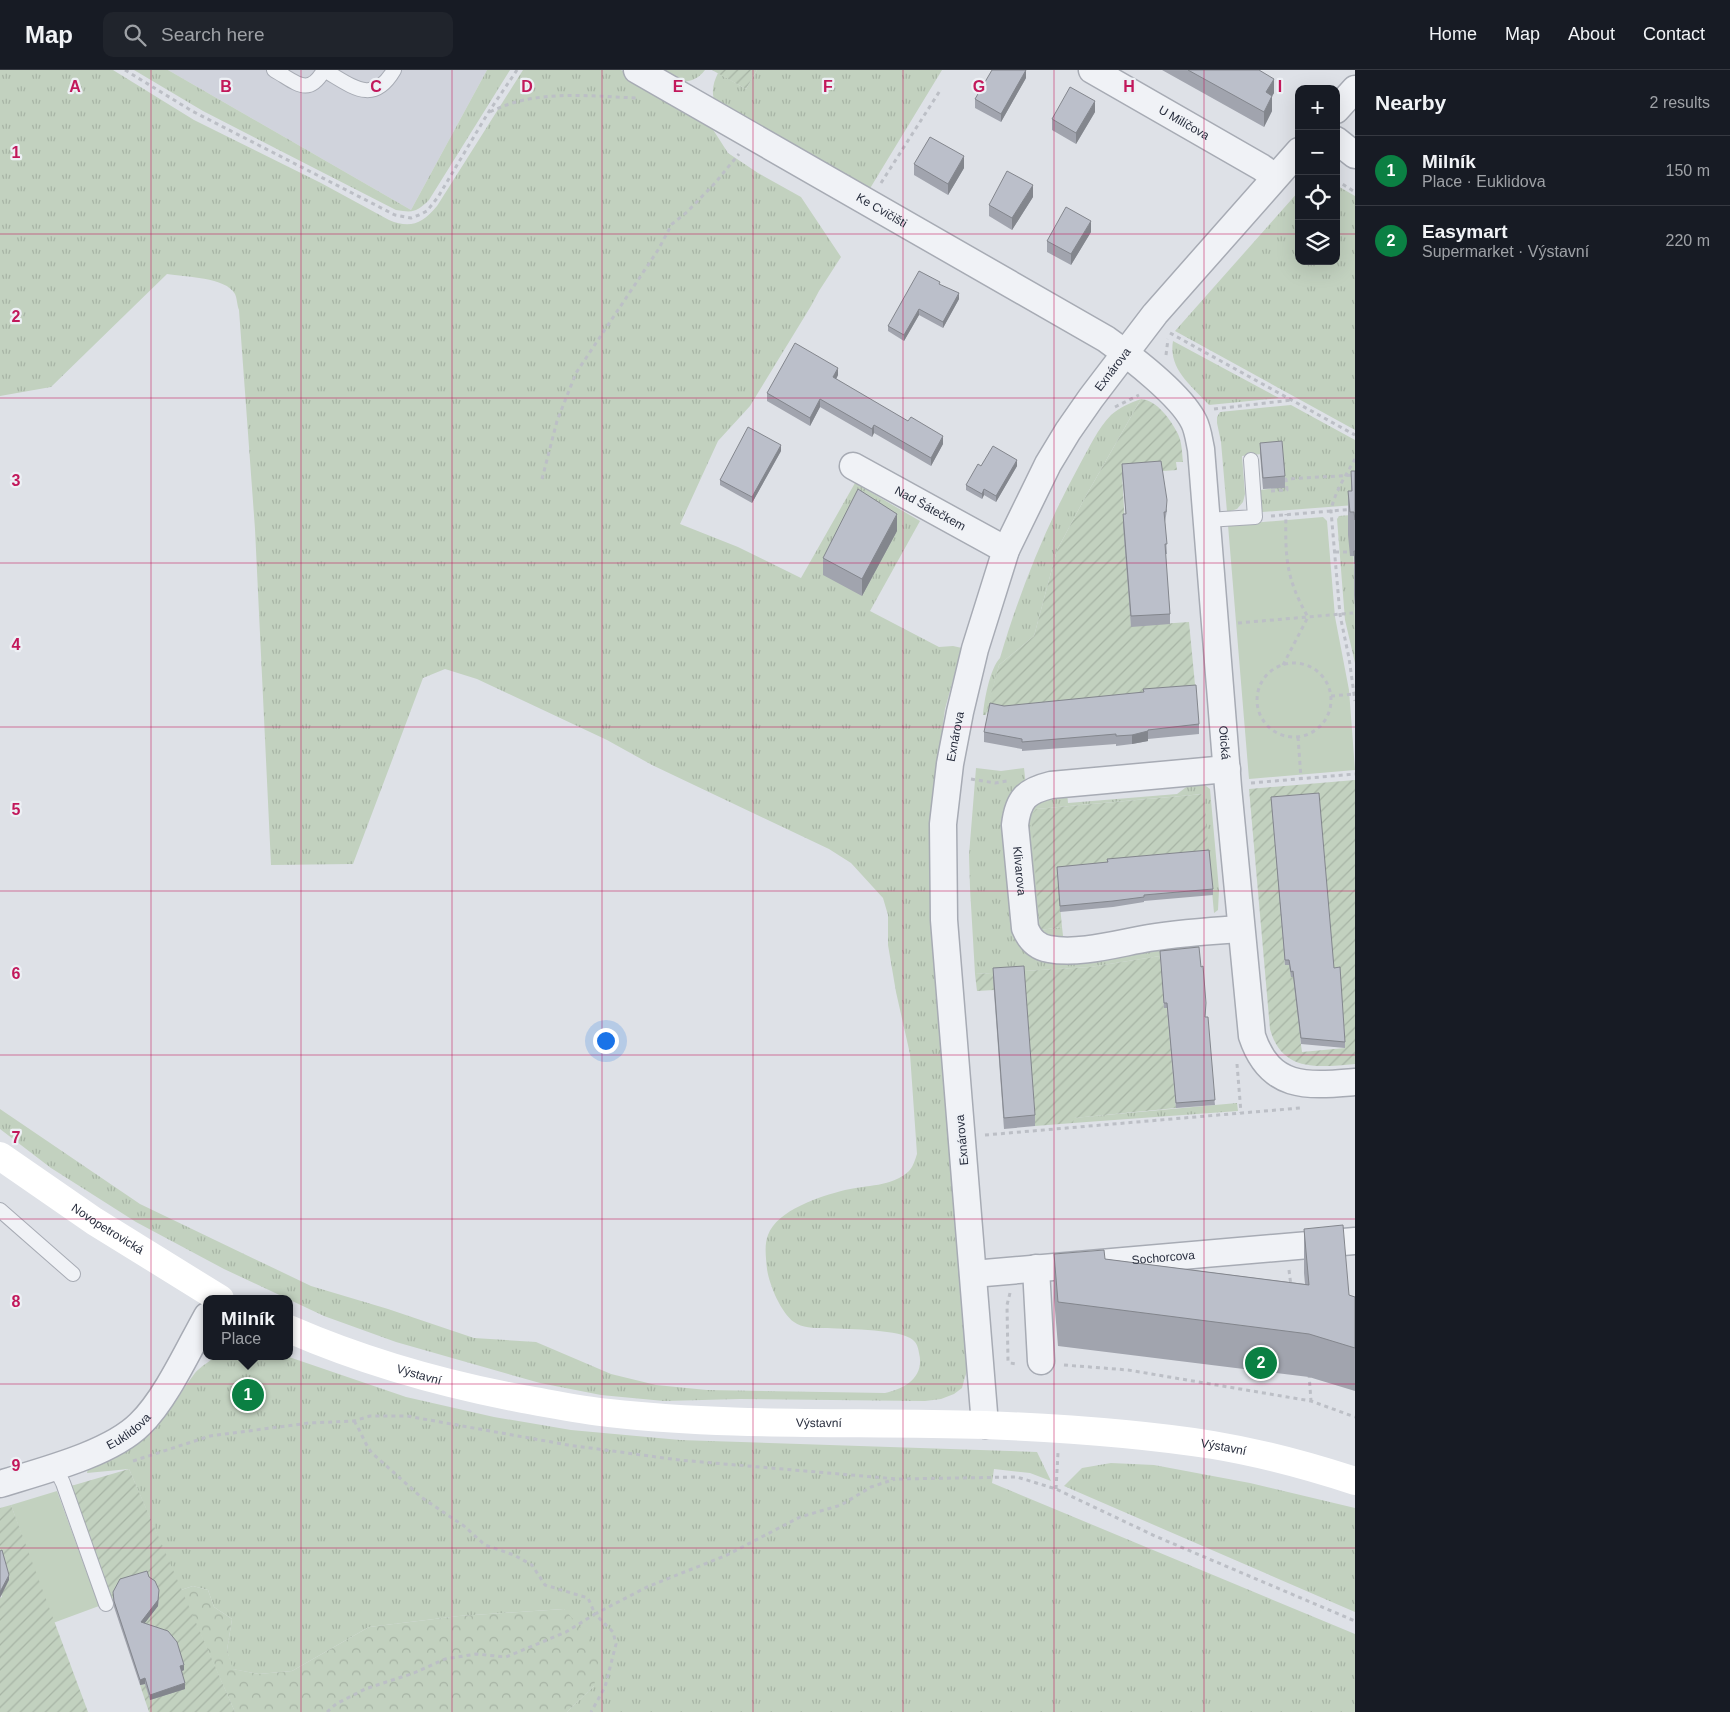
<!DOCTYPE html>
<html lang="en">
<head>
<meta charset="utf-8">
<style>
	body { margin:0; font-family:Helvetica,sans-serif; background:#20242c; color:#f1f3f6 }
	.controls { position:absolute; right:15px; top:15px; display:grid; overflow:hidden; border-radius:10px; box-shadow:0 5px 20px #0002 }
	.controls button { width:45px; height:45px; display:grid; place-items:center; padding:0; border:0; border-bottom:1px solid #363941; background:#171b24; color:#f1f3f6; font:25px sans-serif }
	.you { position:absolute; left:605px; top:970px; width:18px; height:18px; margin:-12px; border:4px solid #fff; border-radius:50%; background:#1a73e8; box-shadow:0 0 0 8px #1a73e833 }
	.badge { display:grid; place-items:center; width:32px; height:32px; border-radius:50%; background:#0b8043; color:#fff; font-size:16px; font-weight:700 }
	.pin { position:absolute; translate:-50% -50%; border:2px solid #fff; box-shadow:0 1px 5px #0006 }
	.popup { position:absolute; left:203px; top:1225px; width:90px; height:65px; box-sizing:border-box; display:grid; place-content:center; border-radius:10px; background:#171b24; filter:drop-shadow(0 1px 4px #0005); font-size:16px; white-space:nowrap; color:#9ea1a6 }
	.popup b { font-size:19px; color:#f1f3f6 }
	.popup::after { content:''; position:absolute; left:50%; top:100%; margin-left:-10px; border:10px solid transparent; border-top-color:#171b24 }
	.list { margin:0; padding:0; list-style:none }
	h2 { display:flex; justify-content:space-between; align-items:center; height:65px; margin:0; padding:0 20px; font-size:21px }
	h2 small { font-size:16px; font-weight:400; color:#9ea1a6 }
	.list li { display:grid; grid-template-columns:32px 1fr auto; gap:15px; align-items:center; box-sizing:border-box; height:70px; padding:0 20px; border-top:1px solid #363941 }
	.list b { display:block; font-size:19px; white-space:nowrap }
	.list p { margin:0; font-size:16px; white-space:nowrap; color:#9ea1a6 }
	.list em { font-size:16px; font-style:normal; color:#9ea1a6 }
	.icon { flex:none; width:28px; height:28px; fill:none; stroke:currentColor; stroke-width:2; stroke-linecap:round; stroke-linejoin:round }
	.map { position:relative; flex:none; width:1355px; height:1642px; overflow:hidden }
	header { display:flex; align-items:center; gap:30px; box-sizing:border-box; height:70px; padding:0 25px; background:#171b24; border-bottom:1px solid #363941 }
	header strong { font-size:24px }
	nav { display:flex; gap:28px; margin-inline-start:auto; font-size:18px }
	.search { width:350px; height:45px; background:#20242c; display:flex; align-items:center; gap:12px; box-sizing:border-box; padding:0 18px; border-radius:10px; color:#9ea1a6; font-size:19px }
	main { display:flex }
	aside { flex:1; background:#171b24 }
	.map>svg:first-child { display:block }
	.built { fill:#d0d3dc }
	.grass { fill:url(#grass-tufts) }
	.forest { fill:url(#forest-crowns) }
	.park { fill:#c2d1bf }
	.garden { fill:url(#garden-furrows); fill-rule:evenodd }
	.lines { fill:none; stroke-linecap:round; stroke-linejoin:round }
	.service-casing { stroke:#a7abb4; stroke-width:16 }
	.minor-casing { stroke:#a7abb4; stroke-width:29 }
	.path { stroke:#bcbfc6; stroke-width:3; stroke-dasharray:4 4; stroke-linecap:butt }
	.service { stroke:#f0f2f6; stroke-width:14 }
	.minor { stroke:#f0f2f6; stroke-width:26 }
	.secondary { stroke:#fff; stroke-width:28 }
	.wall { fill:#a1a4ae }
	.shaded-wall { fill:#83868d }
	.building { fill:#bbbfca; stroke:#83868d }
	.grid { fill:none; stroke:#c2185b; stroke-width:1; stroke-opacity:0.55 }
	.labels { text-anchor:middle; stroke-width:4.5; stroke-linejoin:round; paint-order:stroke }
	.street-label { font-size:12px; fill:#272d3d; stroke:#edf0f5 }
	.grid-label { font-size:16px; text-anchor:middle; font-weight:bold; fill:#c2185b; stroke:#edf0f5; stroke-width:4.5; stroke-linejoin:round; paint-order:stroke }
</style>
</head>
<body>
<header>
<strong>Map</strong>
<div class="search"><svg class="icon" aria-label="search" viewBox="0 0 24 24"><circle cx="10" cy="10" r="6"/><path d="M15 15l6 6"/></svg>Search here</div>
<nav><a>Home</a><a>Map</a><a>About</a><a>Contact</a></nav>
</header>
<main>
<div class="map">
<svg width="1355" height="1642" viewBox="0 0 1355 1642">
	<defs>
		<pattern id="grass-tufts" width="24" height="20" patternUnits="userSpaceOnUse" patternTransform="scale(1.25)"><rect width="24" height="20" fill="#c2d1bf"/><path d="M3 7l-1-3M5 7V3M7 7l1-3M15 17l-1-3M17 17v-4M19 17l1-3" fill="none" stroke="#a7b4a5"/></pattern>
		<pattern id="forest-crowns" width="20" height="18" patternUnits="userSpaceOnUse" patternTransform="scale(1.25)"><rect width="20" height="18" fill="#c2d1bf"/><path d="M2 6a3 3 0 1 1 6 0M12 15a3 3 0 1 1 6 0" fill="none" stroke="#a7b4a5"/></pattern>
		<pattern id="garden-furrows" width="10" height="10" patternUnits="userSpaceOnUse" patternTransform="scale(1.25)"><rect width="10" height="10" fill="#c2d1bf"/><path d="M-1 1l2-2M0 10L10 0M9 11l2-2" fill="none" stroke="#a7b4a5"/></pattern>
	</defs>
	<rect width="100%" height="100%" fill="#dee1e7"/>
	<path class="built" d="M168,0H487L411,140Z"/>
	<path class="grass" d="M0,0H113L194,50L321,113L389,150C410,159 422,154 437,136L523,0H621L712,51V58L728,83L758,103L801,127L841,187L819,221L811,236L750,336L718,371L680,454L738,477L801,508L855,413L920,451L870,541L939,577L953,576L962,578L945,639L934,720L929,798L935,897L968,1296L962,1318L954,1324L941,1329L925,1331L740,1329L664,1331L601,1325L540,1313L396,1272L324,1246L224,1199L136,1152L51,1098L0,1059V1039L140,1134L311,1216L388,1239L474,1268L536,1272L611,1304L656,1315L707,1320L885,1323C905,1319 925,1307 919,1283C918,1276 916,1271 910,1268C895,1259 842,1259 823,1258C814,1258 802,1258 794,1252C781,1243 769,1214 767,1199C766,1188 764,1175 768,1165C777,1140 821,1126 845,1120C866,1115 892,1117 909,1101C913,1097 915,1090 917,1084L910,984L896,922L888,875V845L883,828L851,793L829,779L652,695L607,670L477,609L445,599L423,608L353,794L271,795L255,459L239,240C237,235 237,228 235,224C226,207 185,207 167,204L51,317L0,326Z
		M134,0H168L411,140L487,0H510L429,130C417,142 413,143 396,140L203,41Z
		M649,0H705C689,21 669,8 649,0Z
		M757,0H942L866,125L715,33C711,22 713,13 718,3L746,19Z
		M1336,115L1355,126V360L1175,261L1299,121V191H1336Z
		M1173,271L1279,328L1209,335C1192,316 1168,299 1173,271Z
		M1141,329L1087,424L1057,480L1034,566L999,595L986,645H983C984,631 990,598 1000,588C1020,520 1046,456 1080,394C1089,378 1098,358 1111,345C1120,337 1130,333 1141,329Z
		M1291,335L1355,370V435L1262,442L1260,420L1285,417L1281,382L1242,386L1245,424L1243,432L1237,439L1227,442L1221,372L1217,353V347L1220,342Z
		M1351,445C1355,495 1355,543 1355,593L1345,550L1337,449L1339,446Z
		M976,698L1001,701L1024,698L1026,716L1017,864L1157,879L1199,874V883L1160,886L1090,897L975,904L970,818L969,785Z
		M1193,712L1202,713L1210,719L1219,820L1218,840L1214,843L1203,724L1036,739L1040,860L1062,857L1064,874L1037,863L1025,754L1033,730L1067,723L1068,733L1177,724Z
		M1237,1033L1238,1041L1073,1053V1048Z
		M216,1286H286L406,1327L494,1347L571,1360L680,1370L1037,1382L1051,1411L1030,1403L994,1399L992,1413L1355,1564V1642H567L594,1616L564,1539L459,1546L369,1557L292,1601L259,1604L232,1599L227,1580L232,1549L214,1537L208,1520L193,1516L181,1520L129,1399L87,1403L88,1397C112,1390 135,1377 154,1359C170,1343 181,1321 195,1303C200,1297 209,1292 216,1286Z
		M1111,1393L1154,1395L1250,1413L1355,1438V1542L1064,1416L1082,1398Z"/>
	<path class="forest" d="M193,1516L208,1520L214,1537L232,1549L227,1580L233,1599L259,1604L292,1601L369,1557L459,1546L564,1539L601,1580L594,1616L567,1642H235L181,1520Z"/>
	<path class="park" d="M1323,447L1327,451L1335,547L1349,620L1355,700L1249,709L1228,455Z
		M57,1421L99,1536L53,1553L11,1435Z"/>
	<path class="garden" d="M712,0H757L746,19Z
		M1141,329C1157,330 1171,350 1178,364C1182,372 1182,383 1183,392H1176L1177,400L1122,404L1131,556L1189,552L1196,625L1019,649L986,642L999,595L1034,566L1057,480L1087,424Z
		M1355,710V994C1319,997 1282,1003 1270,959L1249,719ZM1272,732L1334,904L1344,953L1345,978L1302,982L1300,968L1304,967L1298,907L1289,895H1285Z
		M1204,724L1209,786L1057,803L1062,857L1040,860L1031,746L1036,739Z
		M1160,886L1164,938H1167L1176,1038L1074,1048L1073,1053L1035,1056L1024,907L994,920L977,921L975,904L1090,897Z
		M129,1399L235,1642H149L140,1615L145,1614L141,1552C151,1543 161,1537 158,1522L120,1514L112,1530L71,1416Z
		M11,1435L88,1642H0V1528L2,1527L0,1521V1438Z"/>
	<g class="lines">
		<g class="service-casing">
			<path id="service" d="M274,0C296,12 308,28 324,0
				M324,0C352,16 373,36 394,0
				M1207,450L1255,447L1251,390
				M0,1140L73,1204
				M55,1397L63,1413L106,1534"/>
		</g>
		<g class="minor-casing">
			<g id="minor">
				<path id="s1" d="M637,0L1106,269C1131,287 1181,325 1194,352C1198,360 1199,370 1201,379L1228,717L1252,966C1270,1020 1307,1016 1355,1012"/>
				<path id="s2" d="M1092,0L1261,97L1275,107"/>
				<path d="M1336,40L1355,19"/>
				<path d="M1336,70L1355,85"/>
				<path id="s3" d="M853,396L1006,480"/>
				<path id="s4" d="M1227,699L1051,715C1026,721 1018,729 1015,755L1025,858C1030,870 1037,877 1049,879C1079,885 1119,873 1149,868C1179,863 1210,861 1241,859"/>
				<path d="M1036,1198L1041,1291"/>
				<path id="s5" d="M973,1204L1355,1171"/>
				<path id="s6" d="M985,1355L944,850L943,754L950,694L960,642L975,579L1006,480L1048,394L1068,361L1091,328L1155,244L1299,81"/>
				<path id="s7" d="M0,1414C42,1401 110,1384 140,1354C166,1329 189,1278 207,1246"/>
			</g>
		</g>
		<path class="path" d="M125,0L192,41L395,145L411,148L419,145L427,141L438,127L488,43L517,0
			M490,42C535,19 588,26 636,28
			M1336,110L1355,122
			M881,113L941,19
			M1170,263L1355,365
			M1166,285L1168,269
			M1115,337L1139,325
			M1214,339L1292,330
			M1355,389C1346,405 1334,423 1331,441L1340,545L1349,588L1355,631
			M542,409L557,351L576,303L658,180L672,154L687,142L715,113L739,84
			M1271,421L1287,420L1286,409L1355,405
			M1271,446L1355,439
			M1335,482H1348
			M1238,553L1353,543
			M1257 630a37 37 0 1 1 74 0a37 37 0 1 1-74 0Z
			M1283,595L1308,547C1286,509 1285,487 1286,444
			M1331,626L1355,624
			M1298,667L1301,708
			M971,709L995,713L1007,711
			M1251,713L1355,704
			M1237,994L1241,1043
			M985,1065L1300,1038
			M1289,1200L1291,1216
			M1010,1223L1007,1235L1008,1291L1010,1293L1017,1294
			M1064,1295L1128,1300L1311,1331L1355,1347
			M1309,1304L1311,1331
			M354,1351C361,1361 364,1373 372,1383L421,1427L464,1456L485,1475L514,1485L532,1495L545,1515L588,1528L595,1544L647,1517L727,1485L800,1447L841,1435L871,1417L895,1409
			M133,1391L210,1366L309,1353L354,1351L370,1346H407L568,1375L679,1390L897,1409L1017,1407L1056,1419L1155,1466L1355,1551
			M1056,1419L1058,1383
			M327,1642L336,1634L365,1619L414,1603L445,1589L476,1584L506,1587L566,1562L595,1544L613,1562L616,1574L605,1617L591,1642"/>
		<use href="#service" class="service"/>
		<use href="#minor" class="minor"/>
		<g class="secondary">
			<path id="s8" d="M0,1086L94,1151L220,1229"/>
			<path id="s9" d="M289,1259C365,1292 443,1314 523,1329C552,1334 580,1340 609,1343C734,1357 860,1351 985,1355C1061,1358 1137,1363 1213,1375C1261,1383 1309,1396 1355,1411"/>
		</g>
	</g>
	<path class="wall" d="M1162,0H1259L1274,23L1272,26V41L1264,57Z
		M1026,8L1001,52L975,38V29Z
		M1095,42L1076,74L1052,60V49Z
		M914,94L964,98L948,125L914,105Z
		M1033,127L1012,160L989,146V135Z
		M1091,162L1071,195L1047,182V171Z
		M940,215L959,229L943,258L919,245L904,271L888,261V256Z
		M838,305L836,309L943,374L931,396L874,363L872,367L820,337L810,356L767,331V323Z
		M1260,373L1285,406V418L1263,419L1260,384Z
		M781,381L752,433L720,415V410Z
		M1122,394L1167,440L1165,452L1167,484H1165L1170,544V554L1131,557L1123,455V444H1126L1122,404Z
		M981,396H1017L996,432L984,425L982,429L966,420V415Z
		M1351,401H1355V538L1354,525V486H1350L1348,465V421H1351Z
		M897,461L862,526L823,505V488Z
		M1004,636L1199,654V664L1148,669V671L1132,674L1116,676V674L1022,681V679L984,672V662Z
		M1271,727L1334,898L1345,972V978L1301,974L1293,907H1291L1289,895H1285Z
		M1107,789L1213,819V825L1144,831V832L1113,837L1060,842L1057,797L1107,792Z
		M1160,881L1201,897L1206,938L1205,947L1215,1035L1176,1038L1167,938H1164Z
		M993,898L1035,1045V1056L1004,1059L993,909Z
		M1304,1159L1349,1225L1355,1227V1321L1309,1307L1058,1276L1054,1228V1184L1105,1189L1305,1214L1304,1203Z
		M149,1507L159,1525L158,1536L144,1554L184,1600L182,1601L185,1619L150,1630L145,1614L140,1615L114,1537L113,1527V1522Z"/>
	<path class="shaded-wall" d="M1026,0V8L1001,52V44Z
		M1274,9V23L1266,37V22Z
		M1272,26V41L1264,57V42Z
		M1095,31V42L1076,74V63Z
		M964,86V98L948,125V114Z
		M1033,115V127L1012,160V148Z
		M1091,151V162L1071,195V184Z
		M959,223V229L943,258V252Z
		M919,239V245L904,271V265Z
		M838,298V305L833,315V307Z
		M820,329V337L810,356V348Z
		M874,355V363L872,367V359Z
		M943,366V374L931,396V388Z
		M781,375V381L752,433V427Z
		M1017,390V396L996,432V426Z
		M984,419V425L982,429V424Z
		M897,444V461L862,526V509Z
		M1148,661V671L1132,674V665Z
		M9,1505V1510L0,1528V1522Z
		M159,1520L158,1536L141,1558V1552Z
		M184,1595V1600L180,1602V1596Z
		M145,1608V1614L140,1615V1610Z
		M185,1613V1619L150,1630V1625Z"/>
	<path class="building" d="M992,0H1026L1001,44L975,29Z
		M1188,0H1259L1274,9L1266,22L1272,26L1264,42Z
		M1070,17L1095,31L1076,63L1052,49Z
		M930,67L964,86L948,114L914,94Z
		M1007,101L1033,115L1012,148L989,135Z
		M1066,137L1091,151L1071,184L1047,171Z
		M919,201L940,212L939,214L959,223L943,252L919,239L904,265L888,256Z
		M795,273L838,298L833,307L908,351L911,347L943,366L931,388L874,355L872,359L820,329L810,348L767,323Z
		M748,357L781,375L752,427L720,410Z
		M1282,371L1285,406L1263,408L1260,373Z
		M993,376L1017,390L996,426L984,419L982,424L966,415L978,394L981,396Z
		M1161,391L1167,430L1166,442H1164L1167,474H1165L1170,544L1131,546L1123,444H1126L1122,394Z
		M1351,401H1355V450L1354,442H1350L1348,421H1352Z
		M858,419L897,444L862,509L823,488Z
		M1354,481H1355V494Z
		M1196,615L1199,654L1148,660V661L1132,665L1116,666V664L1022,672V669L984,662L990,633L1004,636L1144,622L1143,619Z
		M1319,723L1334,898L1340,897L1345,972L1301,968L1293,901L1291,902L1289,890H1285L1271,727Z
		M1209,780L1213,819L1144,825V827L1113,831L1060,836L1057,797L1108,792L1107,789Z
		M1199,877L1201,897L1203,896L1206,933L1205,947H1208L1215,1030L1176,1033L1167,933H1164L1160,881Z
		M1024,896L1035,1045L1004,1048L993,898Z
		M1343,1155L1349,1225L1355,1227V1278L1309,1264L1058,1232L1054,1184L1104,1180L1105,1189L1309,1215L1304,1159Z
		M2,1480L9,1505L0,1522V1481Z
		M147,1501L149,1507L155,1511L159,1520L158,1530L141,1552L168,1561L177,1572L184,1595L180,1596L185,1613L150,1625L145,1608L140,1610L114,1531L113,1522L120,1509Z"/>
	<path class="grid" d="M151,0V1642M301,0V1642M452,0V1642M602,0V1642M753,0V1642M903,0V1642M1054,0V1642M1204,0V1642M0,164H1299M1336,164H1355M0,328H1355M0,493H1355M0,657H1355M0,821H1355M0,985H1355M0,1149H1355M0,1314H1355M0,1478H1355"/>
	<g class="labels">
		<g class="street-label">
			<text dy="4" stroke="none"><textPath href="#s2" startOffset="106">U Milíčova</textPath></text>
			<text dy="4" stroke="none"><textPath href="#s1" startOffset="282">Ke Cvičišti</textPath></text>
			<text dy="4" stroke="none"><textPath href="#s6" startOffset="1095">Exnárova</textPath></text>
			<text dy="4" stroke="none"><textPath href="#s3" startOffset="88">Nad Šátečkem</textPath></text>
			<text dy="4" stroke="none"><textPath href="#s6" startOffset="691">Exnárova</textPath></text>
			<text dy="4" stroke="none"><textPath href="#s1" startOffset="985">Otická</textPath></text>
			<text dy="4" stroke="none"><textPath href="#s4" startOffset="282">Klivarova</textPath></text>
			<text transform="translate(962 1070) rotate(-95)" y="4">Exnárova</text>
			<text dy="4" stroke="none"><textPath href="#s8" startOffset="130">Novopetrovická</textPath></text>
			<text dy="4" stroke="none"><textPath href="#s5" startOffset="191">Sochorcova</textPath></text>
			<text dy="4" stroke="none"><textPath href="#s9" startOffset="138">Výstavní</textPath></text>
			<text dy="4" stroke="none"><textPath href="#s9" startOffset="542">Výstavní</textPath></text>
			<text dy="4" stroke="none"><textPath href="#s7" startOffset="140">Euklidova</textPath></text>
			<text dy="4" stroke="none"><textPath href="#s9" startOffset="948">Výstavní</textPath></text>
		</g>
	</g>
	<g class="grid-label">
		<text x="75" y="22">A</text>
		<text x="226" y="22">B</text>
		<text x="376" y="22">C</text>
		<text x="527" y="22">D</text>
		<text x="678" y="22">E</text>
		<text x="828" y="22">F</text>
		<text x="979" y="22">G</text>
		<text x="1129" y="22">H</text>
		<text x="1280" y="22">I</text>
		<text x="16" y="88">1</text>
		<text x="16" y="252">2</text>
		<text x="16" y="416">3</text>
		<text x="16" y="580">4</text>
		<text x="16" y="745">5</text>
		<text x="16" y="909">6</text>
		<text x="16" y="1073">7</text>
		<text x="16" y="1237">8</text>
		<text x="16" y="1401">9</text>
	</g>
</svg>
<div class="controls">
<button>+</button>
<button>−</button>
<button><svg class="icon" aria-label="locate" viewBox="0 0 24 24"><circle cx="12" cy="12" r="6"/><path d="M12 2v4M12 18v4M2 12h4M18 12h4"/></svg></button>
<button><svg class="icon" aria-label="layers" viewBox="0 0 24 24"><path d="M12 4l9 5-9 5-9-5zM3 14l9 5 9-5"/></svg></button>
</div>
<div class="you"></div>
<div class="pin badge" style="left:248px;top:1325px">1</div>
<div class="popup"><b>Milník</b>Place</div>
<div class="pin badge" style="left:1261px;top:1293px">2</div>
</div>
<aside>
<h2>Nearby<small>2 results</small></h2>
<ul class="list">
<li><span class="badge">1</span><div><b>Milník</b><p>Place · Euklidova</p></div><em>150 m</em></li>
<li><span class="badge">2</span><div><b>Easymart</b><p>Supermarket · Výstavní</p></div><em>220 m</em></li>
</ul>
</aside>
</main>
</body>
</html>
